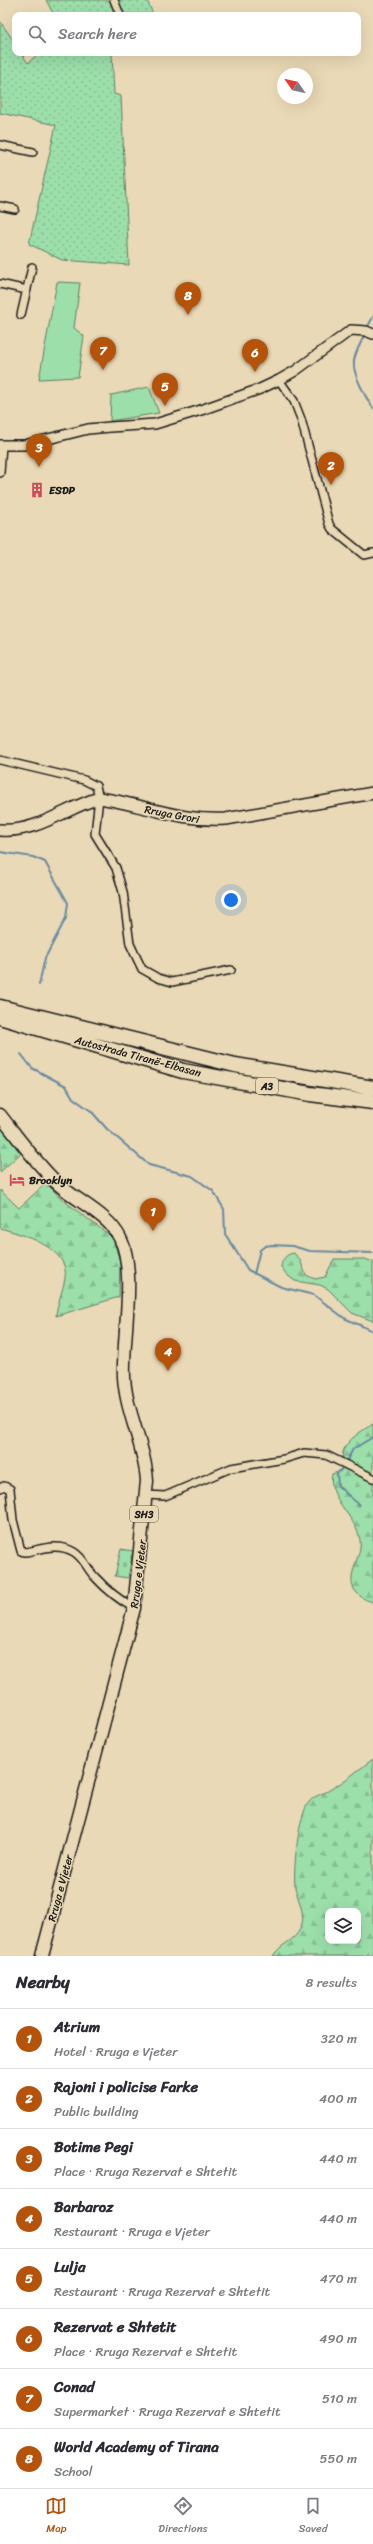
<!DOCTYPE html>
<html lang="en">
<head>
<meta charset="utf-8">
<style>
	body { margin:0; font-family:Sriracha,sans-serif; background:#f7f7f7; color:#2b2b33 }
	.controls { position:absolute; right:12px; bottom:12px; display:grid; overflow:hidden; border-radius:8px; box-shadow:0 4px 16px #0002 }
	.controls button { width:36px; height:36px; display:grid; place-items:center; padding:0; border:0; border-bottom:1px solid #e1e1e2; background:#fff; color:#2b2b33; font:20px sans-serif }
	.compass { position:absolute; left:277px; top:68px; width:36px; height:36px; border-radius:50%; background:#fff; box-shadow:0 4px 16px #0002; rotate:304deg }
	.you { position:absolute; left:231px; top:900px; width:14px; height:14px; margin:-10px; border:3px solid #fff; border-radius:50%; background:#1a73e8; box-shadow:0 0 0 6px #1a73e833 }
	.badge { display:grid; place-items:center; width:26px; height:26px; border-radius:50%; background:#b45309; color:#fff; font-size:13px; font-weight:700 }
	.pin { position:absolute; translate:-50% -33px; filter:drop-shadow(0 1px 2px #0008) }
	.pin::after { content:''; position:absolute; top:21px; width:14px; height:12px; background:inherit; clip-path:polygon(0 0,100% 0,50% 100%) }
	.list { margin:0; padding:0; list-style:none }
	h2 { display:flex; justify-content:space-between; align-items:center; height:52px; margin:0; padding:0 16px; font-size:17px }
	h2 small { font-size:13px; font-weight:400; color:#7c7c81 }
	.list li { display:grid; grid-template-columns:26px 1fr auto; gap:12px; align-items:center; box-sizing:border-box; height:60px; padding:0 16px; border-top:1px solid #e1e1e2 }
	.list b { display:block; font-size:15px; white-space:nowrap }
	.list p { margin:0; font-size:13px; white-space:nowrap; color:#7c7c81 }
	.list em { font-size:13px; font-style:normal; color:#7c7c81 }
	.icon { flex:none; width:22px; height:22px; fill:none; stroke:currentColor; stroke-width:2; stroke-linecap:round; stroke-linejoin:round }
	.map { position:relative; flex:none; width:373px; height:1956px; overflow:hidden }
	.search { position:absolute; background:#fff; box-shadow:0 4px 16px #0002; left:12px; right:12px; top:12px; height:44px; display:flex; align-items:center; gap:10px; box-sizing:border-box; padding:0 14px; border-radius:8px; color:#7c7c81; font-size:15px }
	.sheet { height:532px; background:#fff }
	nav { display:flex; justify-content:space-around; align-items:center; box-sizing:border-box; height:56px; border-top:1px solid #e1e1e2; background:#fff; font-size:11px; color:#7c7c81 }
	nav a { display:grid; justify-items:center; gap:2px }
	nav .on { color:#b45309 }
	.map>svg:first-child { display:block }
	.grass { fill:url(#grass-dots); stroke:#5c7e64 }
	.forest { fill:url(#forest-firs); stroke:#5c7e64; fill-rule:evenodd }
	.cemetery { fill:url(#cemetery-stones); stroke:#5c7e64 }
	.park { fill:#9cdfab; stroke:#5c7e64 }
	.lines { fill:none; stroke-linecap:round; stroke-linejoin:round }
	.stream { stroke:#6989a2; stroke-width:2 }
	.minor-casing { stroke:#1c1c1c; stroke-width:10 }
	.tertiary-casing { stroke:#1c1c1c; stroke-width:12 }
	.secondary-casing { stroke:#1c1c1c; stroke-width:14 }
	.primary-casing { stroke:#1c1c1c; stroke-width:15 }
	.motorway-casing { stroke:#1c1c1c; stroke-width:17 }
	.minor { stroke:#ead9b6; stroke-width:7 }
	.tertiary { stroke:#ead9b6; stroke-width:9 }
	.secondary { stroke:#ead9b6; stroke-width:11 }
	.primary { stroke:#ead9b6; stroke-width:12 }
	.motorway { stroke:#ead9b6; stroke-width:14 }
	.labels { text-anchor:middle; stroke-width:3; stroke-linejoin:round; paint-order:stroke }
	.shield { fill:#ead9b6; stroke:#5a554a; stroke-width:1 }
	.shield-label { font-size:10px; font-weight:bold; fill:#1c1c1c }
	.poi-label { font-size:11px; font-weight:bold; fill:#1c1c1c; stroke:#ead9b6; text-anchor:start }
	.street-label { font-size:11px; fill:#1c1c1c; stroke:#ead9b6 }
</style>
</head>
<body>
<div class="map">
<svg width="373" height="1956" viewBox="0 0 373 1956">
	<defs>
		<pattern id="grass-dots" width="8" height="8" patternUnits="userSpaceOnUse"><rect width="8" height="8" fill="#9cdfab"/><path d="M2 2h.1M6 6h.1" fill="none" stroke="#86bf93" stroke-width="1.8" stroke-linecap="round"/></pattern>
		<pattern id="forest-firs" width="22" height="20" patternUnits="userSpaceOnUse"><rect width="22" height="20" fill="#9cdfab"/><path d="M5 1l3.5 6h-7zM16 11l3.5 6h-7z" fill="#86bf93"/></pattern>
		<pattern id="cemetery-stones" width="16" height="16" patternUnits="userSpaceOnUse"><rect width="16" height="16" fill="#9cdfab"/><path d="M2 7V4a2 2 0 0 1 4 0v3zM10 15v-3a2 2 0 0 1 4 0v3z" fill="#86bf93"/></pattern>
	</defs>
	<rect width="100%" height="100%" fill="#ead9b6"/>
	<filter id="ink" filterUnits="userSpaceOnUse"><feTurbulence type="fractalNoise" baseFrequency=".025" numOctaves="2"/><feDisplacementMap in="SourceGraphic" scale="8" xChannelSelector="R" yChannelSelector="G"/><feConvolveMatrix kernelMatrix="1 2 1 2 8 2 1 2 1" color-interpolation-filters="sRGB"/></filter>
	<g filter="url(#ink)">
		<path class="grass" d="M46,0H147L153,14L54,15Z
			M0,21L15,43V53H21L28,63L39,53H112L114,94L121,96L129,265L62,260L29,244L56,125L0,113Z"/>
		<path class="forest" d="M0,1124L22,1152L0,1172Z
			M46,1183L63,1200L113,1238L120,1262L119,1297L56,1316C57,1303 63,1291 65,1278C70,1247 21,1234 0,1228V1190L19,1208Z
			M294,1253L300,1260L306,1275L315,1279L325,1277L334,1259H365L373,1262V1321L352,1313L328,1289L320,1285L295,1281L287,1275L281,1267C282,1259 286,1254 294,1253Z
			M373,1424V1602C368,1601 363,1599 359,1595C341,1580 363,1558 360,1540C356,1516 327,1498 332,1474L341,1471C344,1465 341,1459 343,1452C346,1440 363,1430 373,1424Z
			M373,1759V1956H273C280,1944 295,1941 300,1929C307,1915 298,1901 295,1887C293,1871 298,1813 310,1801C314,1796 322,1794 328,1791C344,1782 358,1770 373,1759ZM328,1911H358V1941H328Z"/>
		<path class="cemetery" d="M121,1549L133,1551L128,1578L115,1576Z"/>
		<path class="park" d="M57,282L80,283L74,328L84,336L78,377L39,379Z
			M149,387L159,413L110,421L111,395Z"/>
		<g class="lines">
			<path class="stream" d="M367,328L373,317
				M365,334C361,343 355,352 354,361C352,373 366,398 373,408
				M0,852L33,857L45,862L68,903L66,918L45,958L39,985
				M21,1054L32,1068L66,1086L73,1098L91,1111L107,1129L149,1165L192,1176L213,1191L224,1209L225,1234L248,1270L281,1287L314,1295L344,1318L373,1331
				M254,1274L260,1250L265,1246L272,1245L292,1246L310,1251L373,1253
				M346,1462L353,1449L373,1437
				M341,1469L337,1474L338,1486L359,1505"/>
			<g class="minor-casing">
				<path id="minor" d="M114,0L120,15
					M0,145L33,152
					M0,206L15,209
					M0,284L27,290
					M21,315L32,267
					M279,380L294,401L301,419L329,524L332,529L364,555L373,553
					M0,473L2,445
					M0,760L84,780L96,786L99,798L95,834L116,868L123,892L130,944L142,969L158,978L172,982L231,970
					M0,1488L4,1486L10,1489L13,1520L21,1551C29,1556 52,1539 74,1552C84,1558 87,1569 95,1577C106,1589 119,1600 134,1608
					M146,1495L165,1496L231,1468L284,1459L304,1453L326,1455L373,1478"/>
			</g>
			<g class="tertiary-casing">
				<path id="tertiary" d="M0,445H24L88,429L110,427L155,424L201,410L260,389L279,380L295,371L351,330L366,331L373,334"/>
			</g>
			<g class="secondary-casing">
				<path id="secondary" d="M0,830C37,833 65,808 99,798C142,804 181,822 226,819L373,793"/>
			</g>
			<g class="primary-casing">
				<path id="primary" d="M0,1115C18,1138 36,1163 57,1183C76,1201 108,1214 120,1238C137,1270 122,1340 124,1377C126,1413 145,1446 147,1481L134,1608L42,1956"/>
			</g>
			<g class="motorway-casing">
				<path id="motorway" d="M0,1007L235,1065L373,1088
					M0,1017L183,1071L310,1094L373,1102"/>
			</g>
			<use href="#minor" class="minor"/>
			<use href="#tertiary" class="tertiary"/>
			<use href="#secondary" class="secondary"/>
			<use href="#primary" class="primary"/>
			<use href="#motorway" class="motorway"/>
		</g>
	</g>
	<defs>
		<g id="building-bare" transform="scale(1.2)"><path d="M-4-6H4V6H1V3H-1V6H-4ZM-2.5-4.3h1.7v1.8h-1.7ZM.8-4.3h1.7v1.8H.8ZM-2.5-1h1.7V.8h-1.7ZM.8-1h1.7V.8H.8Z" fill="#d1495b" stroke="#ead9b6" stroke-width="2.5" paint-order="stroke"/></g>
		<g id="hotel-bare" transform="scale(1.2)"><path d="M-6-4.5h1.5V1H6V5H4.5V3h-9V5H-6ZM-4 0a1.8 1.8 0 1 1 3.6 0ZM.5 0V-2.5h3Q6-2.5 6 0Z" fill="#d1495b" stroke="#ead9b6" stroke-width="2.5" paint-order="stroke"/></g>
	</defs>
	<g fill-rule="evenodd">
		<use href="#building-bare" x="37" y="490"/>
		<use href="#hotel-bare" x="17" y="1180"/>
	</g>
	<g class="labels">
		<g class="shield">
			<rect x="256" y="1078" width="22" height="16" rx="3"/>
			<rect x="130" y="1506" width="28" height="16" rx="3"/>
		</g>
		<g class="shield-label">
			<text x="267" y="1090">A3</text>
			<text x="144" y="1518">SH3</text>
		</g>
		<g class="poi-label">
			<text x="49" y="494">ESDP</text>
			<text x="29" y="1184">Brooklyn</text>
		</g>
		<g class="street-label">
			<text transform="translate(172 814) rotate(11)" y="4">Rruga Grori</text>
			<text transform="translate(138 1056) rotate(15)" y="4">Autostrada Tiranë-Elbasan</text>
			<text transform="translate(138 1574) rotate(-83)" y="4">Rruga e Vjeter</text>
			<text transform="translate(60 1888) rotate(-75)" y="4">Rruga e Vjeter</text>
		</g>
	</g>
</svg>
<div class="controls">
<button><svg class="icon" aria-label="layers" viewBox="0 0 24 24"><path d="M12 4l9 5-9 5-9-5zM3 14l9 5 9-5"/></svg></button>
</div>
<svg class="compass" viewBox="-18 -18 36 36"><path d="M0-13l5 13h-10z" fill="#e53935"/><path d="M0 13l5-13h-10z" fill="#7c7c81"/></svg>
<div class="you"></div>
<div class="pin badge" style="left:153px;top:1231px">1</div>
<div class="pin badge" style="left:331px;top:485px">2</div>
<div class="pin badge" style="left:39px;top:467px">3</div>
<div class="pin badge" style="left:168px;top:1371px">4</div>
<div class="pin badge" style="left:165px;top:406px">5</div>
<div class="pin badge" style="left:255px;top:372px">6</div>
<div class="pin badge" style="left:103px;top:370px">7</div>
<div class="pin badge" style="left:188px;top:315px">8</div>
<div class="search"><svg class="icon" aria-label="search" viewBox="0 0 24 24"><circle cx="10" cy="10" r="6"/><path d="M15 15l6 6"/></svg>Search here</div>
</div>
<section class="sheet">
<h2>Nearby<small>8 results</small></h2>
<ul class="list">
<li><span class="badge">1</span><div><b>Atrium</b><p>Hotel · Rruga e Vjeter</p></div><em>320 m</em></li>
<li><span class="badge">2</span><div><b>Rajoni i policise Farke</b><p>Public building</p></div><em>400 m</em></li>
<li><span class="badge">3</span><div><b>Botime Pegi</b><p>Place · Rruga Rezervat e Shtetit</p></div><em>440 m</em></li>
<li><span class="badge">4</span><div><b>Barbaroz</b><p>Restaurant · Rruga e Vjeter</p></div><em>440 m</em></li>
<li><span class="badge">5</span><div><b>Lulja</b><p>Restaurant · Rruga Rezervat e Shtetit</p></div><em>470 m</em></li>
<li><span class="badge">6</span><div><b>Rezervat e Shtetit</b><p>Place · Rruga Rezervat e Shtetit</p></div><em>490 m</em></li>
<li><span class="badge">7</span><div><b>Conad</b><p>Supermarket · Rruga Rezervat e Shtetit</p></div><em>510 m</em></li>
<li><span class="badge">8</span><div><b>World Academy of Tirana</b><p>School</p></div><em>550 m</em></li>
</ul>
</section>
<nav>
<a class="on"><svg class="icon" aria-label="map" viewBox="0 0 24 24"><path d="M3 6l6-2 6 2 6-2v14l-6 2-6-2-6 2zM9 4v14M15 6v14"/></svg>Map</a>
<a><svg class="icon" aria-label="directions" viewBox="0 0 24 24"><path d="M12 3l9 9-9 9-9-9zM9 14v-3h6M13 9l2 2-2 2"/></svg>Directions</a>
<a><svg class="icon" aria-label="saved" viewBox="0 0 24 24"><path d="M7 4h10v16l-5-4-5 4z"/></svg>Saved</a>
</nav>
</body>
</html>
